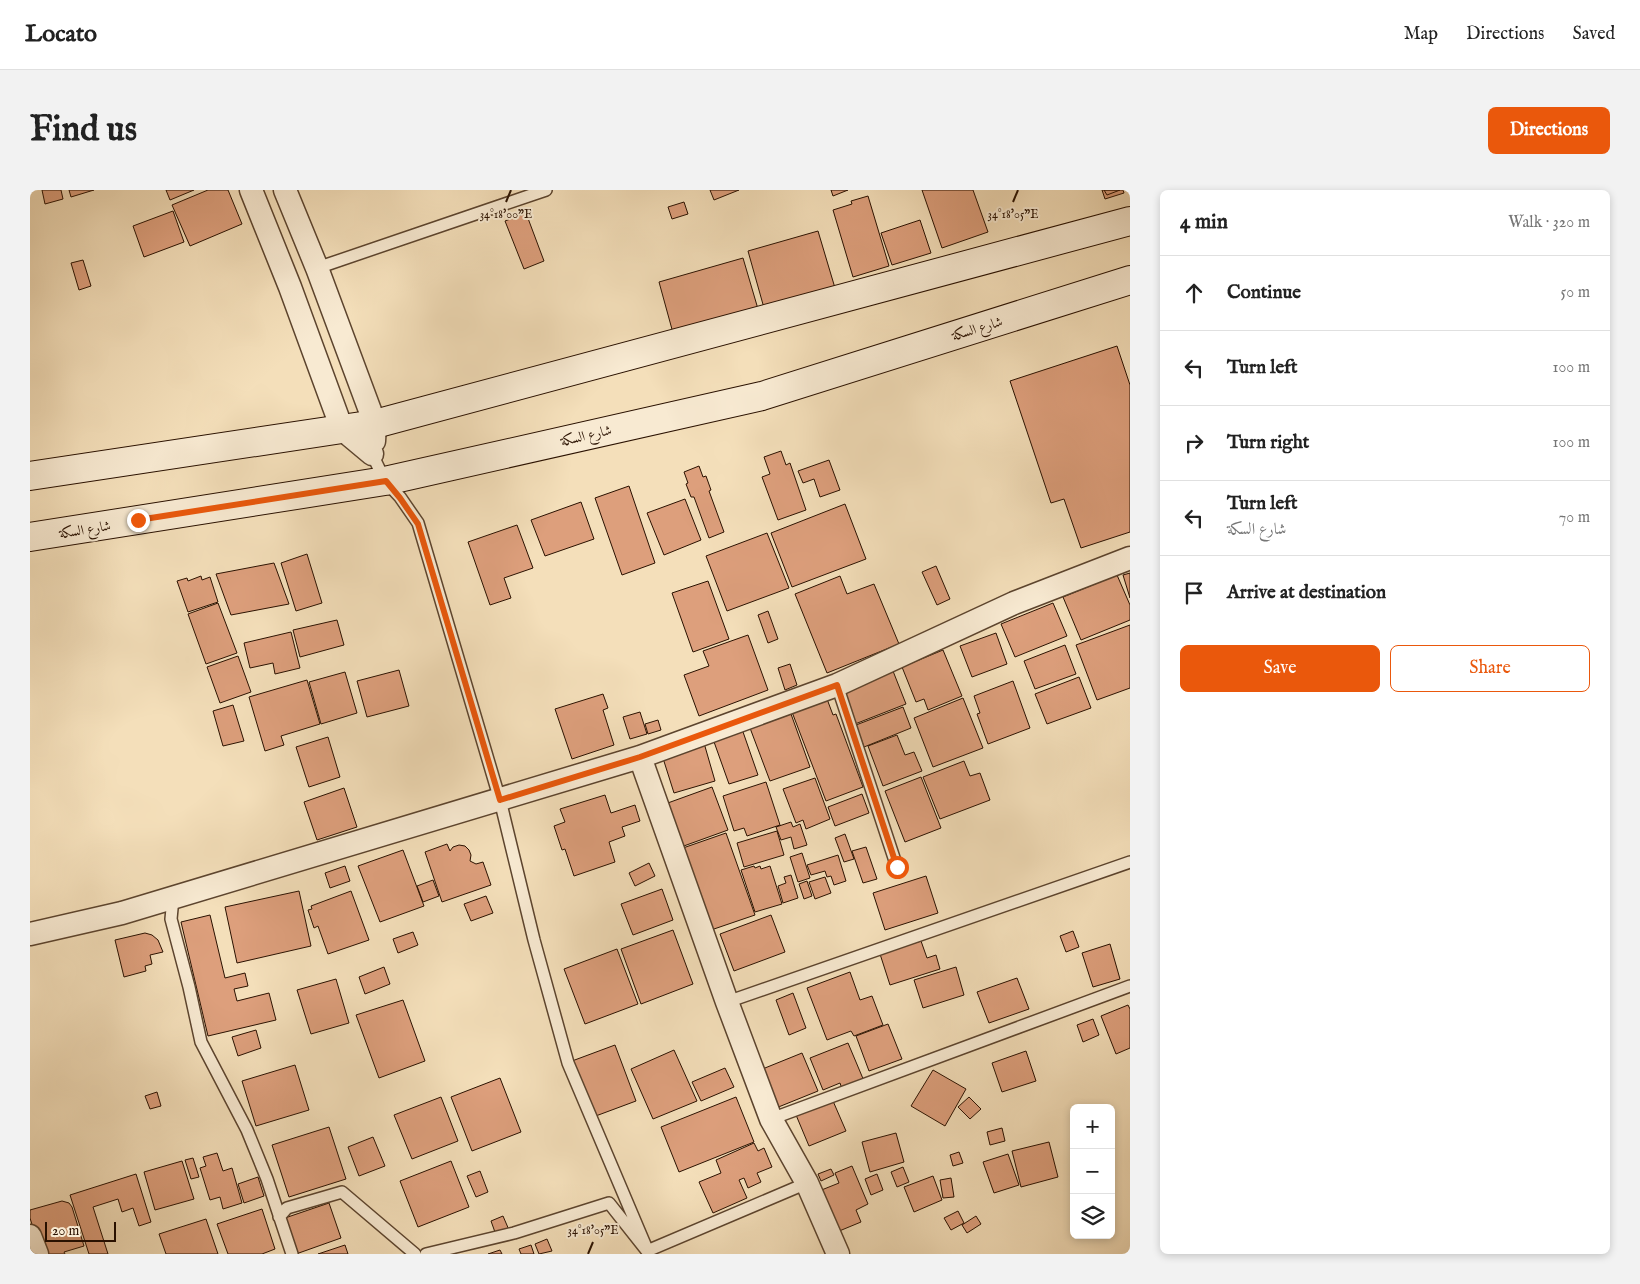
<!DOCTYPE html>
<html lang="en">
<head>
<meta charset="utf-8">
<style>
	body { margin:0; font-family:"IM FELL English",Amiri,serif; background:#f2f2f2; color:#222 }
	.controls { position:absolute; right:15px; bottom:15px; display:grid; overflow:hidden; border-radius:8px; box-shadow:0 2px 8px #0003 }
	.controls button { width:45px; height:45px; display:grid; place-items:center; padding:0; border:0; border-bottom:1px solid #e0e0e0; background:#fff; color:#222; font:25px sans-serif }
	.scale { position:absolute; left:15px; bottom:12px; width:71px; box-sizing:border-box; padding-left:5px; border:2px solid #2a1100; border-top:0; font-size:14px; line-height:18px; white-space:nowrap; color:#2a1100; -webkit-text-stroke:4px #f8ead2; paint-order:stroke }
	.stop { position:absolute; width:15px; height:15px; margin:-11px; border:4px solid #ea580c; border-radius:50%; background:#fff }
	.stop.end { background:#ea580c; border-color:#fff; box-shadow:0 1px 5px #0008 }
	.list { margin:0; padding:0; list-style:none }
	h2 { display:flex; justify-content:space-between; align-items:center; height:65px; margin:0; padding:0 20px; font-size:21px }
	h2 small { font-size:16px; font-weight:400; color:#767676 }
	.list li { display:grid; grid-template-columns:32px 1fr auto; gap:15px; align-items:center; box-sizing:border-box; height:75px; padding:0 20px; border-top:1px solid #e0e0e0 }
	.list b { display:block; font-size:19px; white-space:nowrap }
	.list p { margin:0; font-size:16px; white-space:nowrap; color:#767676 }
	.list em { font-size:16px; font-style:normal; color:#767676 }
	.actions { display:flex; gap:10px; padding:15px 20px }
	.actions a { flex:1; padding:11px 0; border:1px solid #ea580c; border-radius:8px; text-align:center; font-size:18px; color:#ea580c }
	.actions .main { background:#ea580c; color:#fff }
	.icon { flex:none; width:28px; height:28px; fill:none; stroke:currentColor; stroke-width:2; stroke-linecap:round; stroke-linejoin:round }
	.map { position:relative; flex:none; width:1100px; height:1064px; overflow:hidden; border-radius:8px }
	header { display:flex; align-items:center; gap:30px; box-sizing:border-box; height:70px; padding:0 25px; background:#fff; border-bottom:1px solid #e0e0e0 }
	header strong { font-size:24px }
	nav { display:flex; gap:28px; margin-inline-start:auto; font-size:18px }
	.intro { display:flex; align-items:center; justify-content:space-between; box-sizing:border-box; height:120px; padding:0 30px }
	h1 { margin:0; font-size:35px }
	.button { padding:12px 22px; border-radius:8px; background:#ea580c; color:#fff; font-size:18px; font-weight:700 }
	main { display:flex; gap:30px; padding:0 30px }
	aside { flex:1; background:#fff; border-radius:8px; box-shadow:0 2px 8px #0003 }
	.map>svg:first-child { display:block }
	.building { fill:#dd9f7c; stroke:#2a1100 }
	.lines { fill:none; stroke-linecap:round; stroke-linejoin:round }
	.lane-casing { stroke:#5c442e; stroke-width:14 }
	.street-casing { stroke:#5c442e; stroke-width:25 }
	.secondary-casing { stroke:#2a1100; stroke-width:30 }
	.lane { stroke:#f8ead2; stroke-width:11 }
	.street { stroke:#f8ead2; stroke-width:22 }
	.secondary { stroke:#f8ead2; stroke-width:28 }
	.route { stroke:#ea580c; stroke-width:6 }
	.ticks { fill:none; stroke:#2a1100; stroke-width:2 }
	.labels { text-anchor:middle; stroke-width:4; stroke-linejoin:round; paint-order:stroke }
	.street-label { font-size:14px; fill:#2a1100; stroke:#f8ead2 }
	.ticks-label { font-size:12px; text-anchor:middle; fill:#2a1100; stroke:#f8ead2; stroke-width:4; stroke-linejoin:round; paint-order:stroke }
</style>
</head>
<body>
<header>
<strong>Locato</strong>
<nav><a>Map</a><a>Directions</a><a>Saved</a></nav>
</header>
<div class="intro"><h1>Find us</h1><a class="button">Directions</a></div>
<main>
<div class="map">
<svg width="1100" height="1064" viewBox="0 0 1100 1064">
	<rect width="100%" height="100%" fill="#f4dfba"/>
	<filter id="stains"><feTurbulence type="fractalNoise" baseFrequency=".004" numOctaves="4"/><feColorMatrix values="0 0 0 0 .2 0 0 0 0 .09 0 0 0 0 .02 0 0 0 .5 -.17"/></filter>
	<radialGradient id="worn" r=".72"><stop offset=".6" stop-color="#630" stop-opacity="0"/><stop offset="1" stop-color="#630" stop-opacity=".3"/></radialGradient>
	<path class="building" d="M12,0H31L33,9L15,14Z
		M39,0H64L41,7Z
		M136,0H164L140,10Z
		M178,0H198L212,34L160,56L142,15Z
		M680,0H709L684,10Z
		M801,0H818L803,6Z
		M892,0H943L958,42L912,58Z
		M1072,0H1093L1094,3L1075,9Z
		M1074,0H1090L1077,5Z
		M838,6L859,76L823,87L803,20L822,14L821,11Z
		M654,12L658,24L642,29L638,17Z
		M143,21L154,52L114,67L103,36Z
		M496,23L514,71L494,79L475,31Z
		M890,30L901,63L862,75L851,43Z
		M788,41L805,98L734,118L718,61Z
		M713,68L728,119L643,143L629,92Z
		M53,70L61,96L49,100L41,73Z
		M1087,156L1100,195V342L1051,358L1034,309L1021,313L980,191Z
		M751,261L756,275L760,273L776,320L748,330L732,287L740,284L734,267Z
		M799,270L810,300L790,307L784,289L773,293L768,281Z
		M669,276L673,287L676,286L681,300L679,301L694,342L679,348L664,307H661L656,294L658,293L654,282Z
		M599,296L625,373L592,385L565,308Z
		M655,309L671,350L634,365L617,323Z
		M551,312L564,349L515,366L501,330Z
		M815,314L836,369L762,397L741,343Z
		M487,335L503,378L474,388L481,408L460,415L438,352Z
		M737,343L759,398L697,421L676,366Z
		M277,364L292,413L266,421L251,373Z
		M244,373L259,414L201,425L186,384Z
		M906,376L920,409L907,415L892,382Z
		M1100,383V408L1093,385Z
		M1087,385L1100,415V430L1051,450L1033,407Z
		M171,386L172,390L180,387L188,412L158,422L147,391L157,388L158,391Z
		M810,386L817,404L844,394L869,454L797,483L765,404Z
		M678,391L699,449L663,462L642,403Z
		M188,413L207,463L176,474L158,424Z
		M1023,413L1037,446L985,467L971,434Z
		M738,421L748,449L738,453L728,425Z
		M307,430L314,455L270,467L263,440Z
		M1100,435V498L1067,510L1046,455Z
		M261,442L270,478L245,484L243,473L220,478L214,453Z
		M966,443L977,474L942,487L930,456Z
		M718,445L738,500L669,526L654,485L679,476L673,461Z
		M1035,455L1046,484L1005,499L994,471Z
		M913,460L932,506L898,520L894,509L886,512L872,477Z
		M208,466L221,502L190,513L177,477Z
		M760,474L767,495L755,500L748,478Z
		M369,480L379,516L337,527L327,491Z
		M863,481L876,514L825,534L812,502Z
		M315,482L327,523L291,534L279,492Z
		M1049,487L1061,518L1017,534L1005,504Z
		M277,490L290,534L251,546L254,555L235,561L219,507Z
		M983,491L1000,538L958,554L947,524L950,523L944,506Z
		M573,504L578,518L573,520L584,555L542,569L525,519Z
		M933,508L953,558L903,577L884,528Z
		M797,509L803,525L806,524L833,597L796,611L762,522Z
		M203,515L214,551L193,556L183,521Z
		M873,517L881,538L834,557L826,535Z
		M610,522L617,544L600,549L593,527Z
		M761,524L780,577L740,591L720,538Z
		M628,530L631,540L618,544L615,534Z
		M712,539L728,585L699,594L683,549Z
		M867,545L875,565L884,562L892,581L853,596L838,556Z
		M298,547L310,587L279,597L266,557Z
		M674,553L685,591L644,603L632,565Z
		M934,571L940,586L950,583L960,610L910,629L893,587Z
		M891,587L911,638L875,652L855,601Z
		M785,588L800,629L776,639L773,630L766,633L753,599Z
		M736,592L750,635L717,646L714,638L704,641L693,606Z
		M682,597L698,640L651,657L635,614Z
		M314,598L327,637L287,650L274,612Z
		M832,604L839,623L805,636L798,617Z
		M575,605L581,623L605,615L610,631L592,637L595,646L579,652L585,672L544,686L535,659L532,660L524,636L535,632L530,619Z
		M761,632L763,637L770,634L777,655L764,659L761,647L751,650L746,637Z
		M747,641L754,665L714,677L707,653Z
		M696,643L725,725L681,740L653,658Z
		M815,644L824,669L814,672L805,648Z
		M417,654L420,661L423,657L429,655L435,656L439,660L441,665L440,671L446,674L453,672L461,695L412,712L395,662Z
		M836,657L847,689L833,693L822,661Z
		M373,660L394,716L350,732L328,676Z
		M772,663L780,688L768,692L760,667Z
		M808,665L816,691L804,695L801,686L797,687L795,681L781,685L777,675Z
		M619,673L625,686L605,696L599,683Z
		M315,676L320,691L300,698L295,683Z
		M724,676L725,678L730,676L731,679L740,676L752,714L725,722L711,680Z
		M761,685L768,708L753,713L748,696L756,693L754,687Z
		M896,686L908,723L855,740L843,703Z
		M795,687L801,703L785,709L779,692Z
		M403,690L409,706L393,712L387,696Z
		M777,691L782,706L774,709L769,694Z
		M632,699L643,730L603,745L591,714Z
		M269,701L281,756L207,773L195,717Z
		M321,701L339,750L298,764L288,736L284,738L278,720L282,719L281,716Z
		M456,706L463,723L441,731L434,714Z
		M180,725L195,788L215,783L218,796L204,799L207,811L239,803L246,830L178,846L151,732Z
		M741,725L755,762L704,781L690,744Z
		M643,740L663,794L611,814L591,759Z
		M1043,741L1049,757L1036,762L1030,746Z
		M383,742L388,755L368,763L363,749Z
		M115,743L122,745L128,750L133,762L120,765L122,774L115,776L116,781L94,787L85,750Z
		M891,751L897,768L906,765L910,779L860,795L850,764Z
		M1080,754L1090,789L1063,797L1052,763Z
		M587,759L608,814L555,834L534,779Z
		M354,777L360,794L335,804L329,787Z
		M926,777L934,805L893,818L884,790Z
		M820,782L830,810L842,806L853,835L824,846L821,841L797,850L777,798Z
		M987,788L999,819L959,833L947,802Z
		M306,789L319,833L281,844L267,800Z
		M763,803L776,838L759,845L746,810Z
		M373,810L395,871L349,888L326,825Z
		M1098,815L1100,819V858L1086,864L1071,826Z
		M1063,829L1069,845L1053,852L1047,835Z
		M858,834L872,869L839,881L826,846Z
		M226,840L231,858L208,866L202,847Z
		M818,853L834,891L812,899L810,893L793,900L780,868Z
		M585,855L606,911L563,927L542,871Z
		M644,860L667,911L623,929L601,879Z
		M996,861L1006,891L972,902L962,873Z
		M772,863L788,901L746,918L730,880Z
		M265,875L279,920L226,936L212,891Z
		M695,878L704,897L671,911L662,892Z
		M903,880L936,899L915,936L881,916Z
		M470,888L491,942L442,961L421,907Z
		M127,902L131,916L120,919L115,906Z
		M411,907L428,951L382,969L364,925Z
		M706,907L724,952L649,982L631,937Z
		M939,907L951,919L940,929L928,917Z
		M803,911L816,941L779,956L766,925Z
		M299,937L316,989L259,1007L242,955Z
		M972,938L975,951L960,955L957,942Z
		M866,943L874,972L840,982L832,952Z
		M343,947L355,976L329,986L318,957Z
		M1019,952L1028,987L991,997L982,961Z
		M724,953L728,961L734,958L742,977L727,983L731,992L718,998L714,988L709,990L717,1008L683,1023L669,992L691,983L686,970Z
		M929,962L933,973L923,976L920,965Z
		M187,963L193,981L202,978L212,1013L193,1019L190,1007L180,1010L170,978L176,976L173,967Z
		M978,964L989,995L964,1003L953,972Z
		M163,968L169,987L161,989L155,970Z
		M152,971L164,1009L125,1020L114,982Z
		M421,971L439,1017L388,1037L370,991Z
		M822,976L838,1014L826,1020L831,1032L802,1044L784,1003L809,993L805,983Z
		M873,977L879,992L867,997L861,982Z
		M801,979L804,985L791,991L788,984Z
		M450,981L458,1002L446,1007L437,986Z
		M106,984L121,1032L109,1036L103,1018L92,1022L88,1009L63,1017L78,1064H59L40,1005Z
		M847,984L853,1000L841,1005L835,989Z
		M903,986L912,1010L884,1022L874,997Z
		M228,987L234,1006L214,1013L208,994Z
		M921,988L924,1007L913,1008L910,990Z
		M32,1011L39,1013L42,1017L54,1056L34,1062L35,1064H11L0,1028V1020Z
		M299,1013L311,1048L266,1064L252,1029Z
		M232,1019L245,1059L232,1064H198L187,1034Z
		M928,1021L934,1033L921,1040L914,1028Z
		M473,1026L479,1040L466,1045L461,1031Z
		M946,1026L951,1034L937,1043L932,1035Z
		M176,1029L188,1064H136L129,1044Z
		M517,1049L522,1061L509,1064L505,1054Z
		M315,1055L318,1064H288Z
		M501,1055L504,1064H491L489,1059Z
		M470,1060L472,1064H458Z"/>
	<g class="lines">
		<g class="lane-casing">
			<path id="lane" d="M287,78L516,0
				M342,264L355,291L370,307L388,333L470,610L504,750L538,873L619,1064
				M807,495L867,677
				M143,708L141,729L159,797L171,852L217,940L237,989L262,1064
				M697,812L1100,672
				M741,929L1100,796
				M249,1027L257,1018L312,1002L385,1064
				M396,1064L484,1043L579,1013L617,1061L777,993"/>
		</g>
		<g class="street-casing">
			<path id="street" d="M221,0L260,97L312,239L342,264
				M255,0L287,78L345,234L344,251
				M610,567L697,812L741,929L777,993L808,1064
				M0,744L92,723L610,567L807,495L984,413L1100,368
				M0,1046L7,1064"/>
		</g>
		<g class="secondary-casing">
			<path id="secondary" d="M0,286L345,234L1100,31
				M0,347L355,291L732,206L1100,90"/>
		</g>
		<use href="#lane" class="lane"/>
		<use href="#street" class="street"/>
		<use href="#secondary" class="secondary"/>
	</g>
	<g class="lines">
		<path class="route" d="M108,330L356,291L370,308L388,334L470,610L610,567L807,495L867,677"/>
	</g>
	<path class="ticks" d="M476,12L481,0M983,12L988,0M558,1064L563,1052"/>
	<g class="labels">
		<g class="street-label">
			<text transform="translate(947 138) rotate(-17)" y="5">شارع السكة</text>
			<text transform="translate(556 245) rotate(-13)" y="5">شارع السكة</text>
			<text transform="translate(55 339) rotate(-9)" y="5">شارع السكة</text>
		</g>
	</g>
	<g class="ticks-label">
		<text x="476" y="28">34°18'00"E</text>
		<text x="983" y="28">34°18'05"E</text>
		<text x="563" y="1044">34°18'05"E</text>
	</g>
	<rect width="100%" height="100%" filter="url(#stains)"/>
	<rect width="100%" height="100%" fill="url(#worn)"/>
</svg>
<div class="controls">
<button>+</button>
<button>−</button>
<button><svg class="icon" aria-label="layers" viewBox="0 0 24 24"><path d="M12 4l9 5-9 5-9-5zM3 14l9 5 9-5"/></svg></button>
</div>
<div class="scale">20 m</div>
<div class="stop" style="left:867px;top:677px"></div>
<div class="stop end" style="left:108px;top:330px"></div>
</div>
<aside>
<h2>4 min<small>Walk · 320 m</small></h2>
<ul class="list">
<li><svg class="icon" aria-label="ahead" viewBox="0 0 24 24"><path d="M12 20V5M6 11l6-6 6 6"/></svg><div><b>Continue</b></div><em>50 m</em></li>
<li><svg class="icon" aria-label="left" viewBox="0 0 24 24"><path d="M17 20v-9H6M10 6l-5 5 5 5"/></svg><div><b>Turn left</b></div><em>100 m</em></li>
<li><svg class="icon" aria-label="right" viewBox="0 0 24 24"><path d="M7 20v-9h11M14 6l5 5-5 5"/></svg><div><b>Turn right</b></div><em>100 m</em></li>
<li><svg class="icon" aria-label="left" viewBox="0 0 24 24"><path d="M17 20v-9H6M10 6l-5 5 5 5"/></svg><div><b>Turn left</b><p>شارع السكة</p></div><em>70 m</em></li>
<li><svg class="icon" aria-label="arrive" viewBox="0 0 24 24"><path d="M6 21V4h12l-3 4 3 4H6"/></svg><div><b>Arrive at destination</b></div></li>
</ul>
<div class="actions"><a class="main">Save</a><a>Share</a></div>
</aside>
</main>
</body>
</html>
